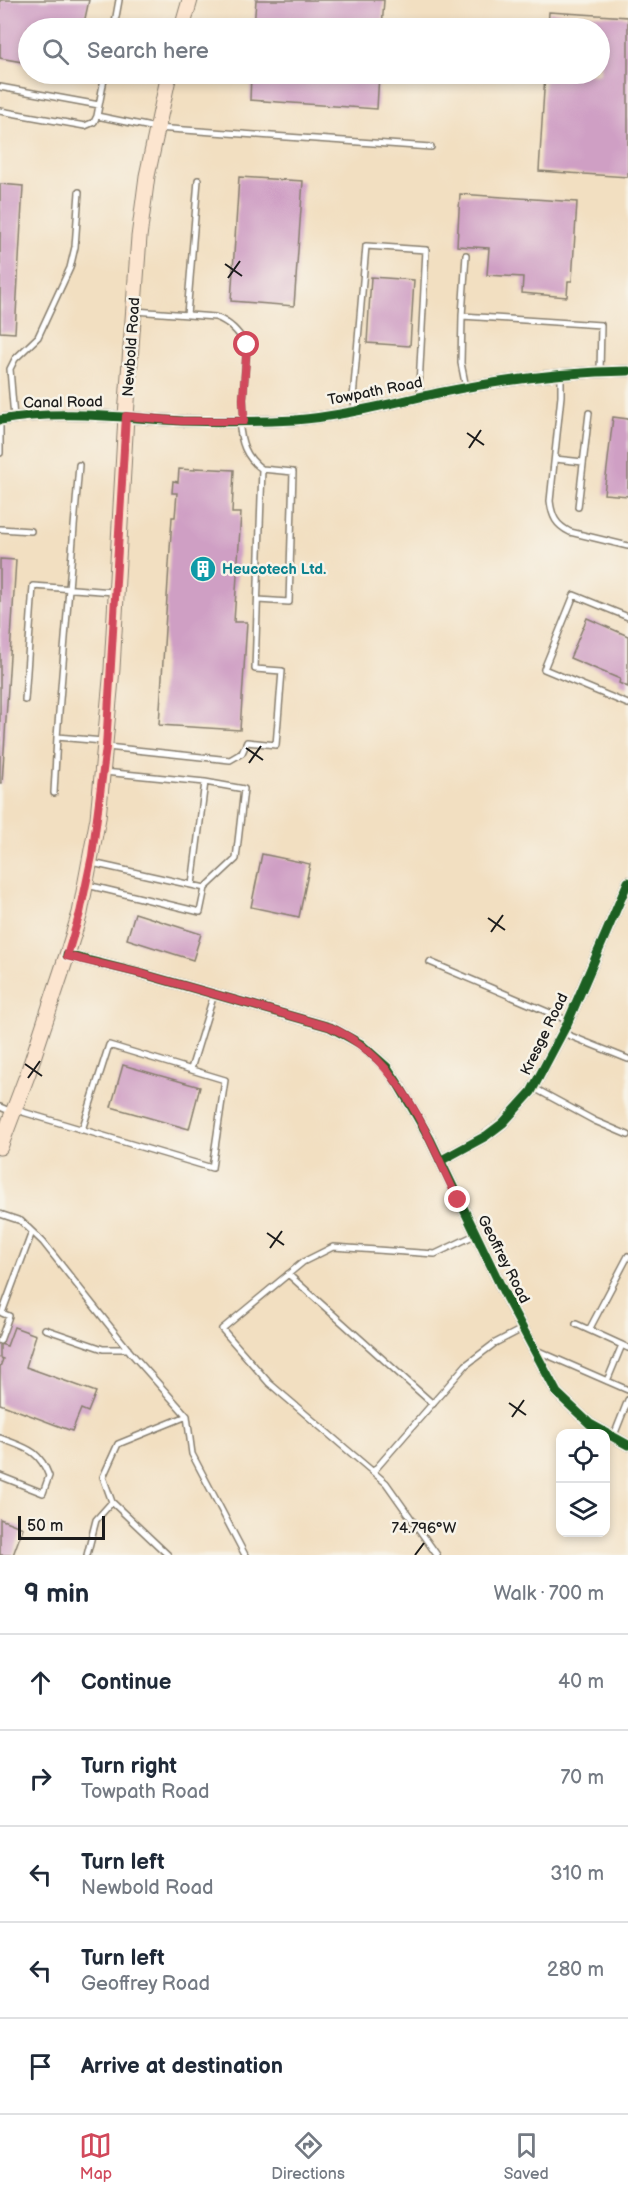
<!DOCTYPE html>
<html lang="en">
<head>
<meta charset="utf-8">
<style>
	body { margin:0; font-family:"Balsamiq Sans",sans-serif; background:#f2f2f3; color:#1f2937 }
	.controls { position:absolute; right:18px; bottom:18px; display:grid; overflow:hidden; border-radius:12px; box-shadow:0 3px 9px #0003 }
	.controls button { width:54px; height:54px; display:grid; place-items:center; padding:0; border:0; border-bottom:2px solid #e0e1e3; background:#fff; color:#1f2937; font:30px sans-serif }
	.scale { position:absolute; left:18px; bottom:15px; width:87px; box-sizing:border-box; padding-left:6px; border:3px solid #1c1c1c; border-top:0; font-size:16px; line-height:21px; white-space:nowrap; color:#1c1c1c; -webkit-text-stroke:4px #f7f3e8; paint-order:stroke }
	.stop { position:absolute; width:18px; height:18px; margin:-14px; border:4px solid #d1495b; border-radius:50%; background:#fff }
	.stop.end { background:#d1495b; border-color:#fff; box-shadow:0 2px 6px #0008 }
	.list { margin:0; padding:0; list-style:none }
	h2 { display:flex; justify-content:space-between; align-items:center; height:78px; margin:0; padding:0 24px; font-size:26px }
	h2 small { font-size:20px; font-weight:400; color:#747a83 }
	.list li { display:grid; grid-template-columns:39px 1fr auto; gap:18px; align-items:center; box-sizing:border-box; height:96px; padding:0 24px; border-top:2px solid #e0e1e3 }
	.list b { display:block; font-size:22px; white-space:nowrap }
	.list p { margin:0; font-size:20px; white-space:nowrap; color:#747a83 }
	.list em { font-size:20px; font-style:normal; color:#747a83 }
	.icon { flex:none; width:33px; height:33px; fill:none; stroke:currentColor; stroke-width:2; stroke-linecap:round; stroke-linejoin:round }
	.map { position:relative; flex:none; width:628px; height:1555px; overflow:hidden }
	.search { position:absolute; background:#fff; box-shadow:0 3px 9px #0003; left:18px; right:18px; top:18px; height:66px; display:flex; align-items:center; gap:15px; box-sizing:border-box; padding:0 21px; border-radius:33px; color:#747a83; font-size:22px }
	.sheet { height:558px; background:#fff }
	nav { display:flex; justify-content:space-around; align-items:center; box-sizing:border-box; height:84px; border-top:2px solid #e0e1e3; background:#fff; font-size:16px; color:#747a83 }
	nav a { display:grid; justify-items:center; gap:3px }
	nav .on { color:#d1495b }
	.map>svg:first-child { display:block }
	.building { fill:#cf9fc4 }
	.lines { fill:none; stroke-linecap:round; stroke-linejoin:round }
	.service-casing { stroke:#877e6e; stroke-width:8 }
	.minor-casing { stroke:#877e6e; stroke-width:13 }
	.secondary-casing { stroke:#877e6e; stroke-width:17 }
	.service { stroke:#fff; stroke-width:5 }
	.minor { stroke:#fff; stroke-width:10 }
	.secondary { stroke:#fce5cf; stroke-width:15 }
	.cycleway-casing { stroke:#f7f3e8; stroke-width:13 }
	.cycleway { stroke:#1b5e20; stroke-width:9 }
	.route { stroke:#d1495b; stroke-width:8 }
	.ticks { fill:none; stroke:#1c1c1c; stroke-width:2 }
	.labels { text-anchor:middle; stroke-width:5; stroke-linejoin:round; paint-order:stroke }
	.street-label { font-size:15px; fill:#1c1c1c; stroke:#f7f3e8 }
	.culture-label { font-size:15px; font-weight:bold; fill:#0d838f; stroke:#f7f3e8; text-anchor:start }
	.ticks-label { font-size:15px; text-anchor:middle; fill:#1c1c1c; stroke:#f7f3e8; stroke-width:5; stroke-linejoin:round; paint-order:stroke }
</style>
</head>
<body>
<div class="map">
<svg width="628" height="1555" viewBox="0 0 628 1555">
	<rect width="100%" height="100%" fill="#f7f3e8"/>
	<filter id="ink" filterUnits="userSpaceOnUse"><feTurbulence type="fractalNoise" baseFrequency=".0167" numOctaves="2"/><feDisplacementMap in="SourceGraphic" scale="12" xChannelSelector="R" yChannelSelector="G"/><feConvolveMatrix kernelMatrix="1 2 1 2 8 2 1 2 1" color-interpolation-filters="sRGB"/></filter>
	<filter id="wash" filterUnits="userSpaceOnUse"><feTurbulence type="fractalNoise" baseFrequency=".008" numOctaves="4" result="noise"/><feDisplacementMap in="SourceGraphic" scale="24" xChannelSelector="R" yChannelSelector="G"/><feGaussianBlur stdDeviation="1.35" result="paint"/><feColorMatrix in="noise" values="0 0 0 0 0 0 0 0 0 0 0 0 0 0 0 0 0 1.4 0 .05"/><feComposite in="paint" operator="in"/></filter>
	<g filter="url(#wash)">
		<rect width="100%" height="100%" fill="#f2dfc1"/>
		<g id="blocks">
			<path class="building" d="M0,0H89L83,28H28V63L0,58Z
				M256,0H384L382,28H254Z
				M549,12L628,17V177L539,171L545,74H600V28H548Z
				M251,74H379L377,109L250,100Z
				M239,177L303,181L294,306L231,301Z
				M0,184L23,186L15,333L0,332Z
				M460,194L577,202L572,281H568L567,297L522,293L523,277L487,275L489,248L457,246Z
				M371,277L414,280L410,346L367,343Z
				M613,417L628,419V496L604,494Z
				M195,468L234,470L232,513H241L234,622H247L240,730L159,725L172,517H175L177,493H172L173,481L178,482L179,469L195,470Z
				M0,559L16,560L2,783H0Z
				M587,618L628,636V687L619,683L620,679L570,658Z
				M262,854L310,864L299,917L251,907Z
				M135,913L201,934L193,960L127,939Z
				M123,1065L200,1087L189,1129L111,1107Z
				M14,1327L36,1335L26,1367L96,1392L88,1412L81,1409L72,1431L0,1404V1367L3,1359L0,1358V1344L7,1346Z
				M0,1519L23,1528L13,1555H0Z"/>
		</g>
	</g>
	<g filter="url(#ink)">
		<use href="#blocks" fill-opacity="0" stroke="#877e6e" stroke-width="1.5"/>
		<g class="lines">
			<g class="service-casing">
				<path id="service" d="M114,28L119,0
					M105,74L97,116L156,128L431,147
					M0,87L99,105
					M0,111L85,126L94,122L97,116
					M466,255L462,316L601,325L600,372
					M135,311L215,317C230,322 238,332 247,345L243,399L244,421
					M187,315L198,180
					M462,316L461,363L466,388
					M561,374V396L550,501C552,517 556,525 570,532L628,546
					M356,410L353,398L366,246L426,250L419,386L423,397
					M14,418L10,369L15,359L38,337L70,268L75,247L79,192
					M0,427V453
					M555,459L583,462
					M79,465L57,737L103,741
					M578,507L589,413
					M0,529L31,531
					M258,600L289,602L293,472L262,469
					M628,617L574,595L544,669L628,704
					M25,700L33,586L114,592
					M107,747L230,760L242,753L247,742L276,745L282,671L255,669L262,469C245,457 241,442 239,421
					M54,793L57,737
					M92,863L205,888
					M87,885L200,912L205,888L236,859L244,789L205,782L104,772
					M192,885L205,782
					M430,962L569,1021
					M563,1033L628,1059
					M191,1069L214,994
					M534,1088L595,1121L628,1135
					M0,1107L12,1112
					M16,1110L212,1168L225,1080L109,1045L82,1130
					M0,1214L21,1221L43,1242L131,1353L187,1416L192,1454L245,1555
					M288,1274L433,1404
					M576,1324L622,1345
					M45,1329L103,1349H128
					M589,1330L628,1256
					M0,1341L9,1316L2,1313L32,1232
					M536,1350L628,1390
					M607,1381L622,1345L628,1348
					M0,1438C25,1448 39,1449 49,1476L43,1493L0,1476
					M613,1438L628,1400
					M373,1472L466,1365L495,1343L522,1329
					M87,1555L96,1520L112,1502
					M168,1555L112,1502L103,1477L118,1444L187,1416
					M437,1555L386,1483L269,1383L222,1329L303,1262L333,1247L435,1254L475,1235"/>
			</g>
			<g class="minor-casing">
				<path id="minor" d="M0,420C60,409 122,418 182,421C219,422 258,422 295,420C344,416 391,403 438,393C501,380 564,372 628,371
					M67,955L143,974L330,1027L361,1044L387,1067L397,1082L430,1139L507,1299L557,1393L590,1424L628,1445
					M440,1161L486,1136L503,1123L531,1092L567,1024L628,882"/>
			</g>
			<g class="secondary-casing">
				<path id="secondary" d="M182,28L190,0
					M0,1147L28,1073L67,955L80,913L98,818L112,669L126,416L139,237L147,176L169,74"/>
			</g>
			<use href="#service" class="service"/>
			<use href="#minor" class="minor"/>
			<use href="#secondary" class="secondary"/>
			<g class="cycleway-casing">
				<path id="cycleway" d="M0,420C60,409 122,418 182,421C219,422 258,422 295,420C344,416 391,403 438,393C501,380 564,372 628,371
					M67,955L143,974L330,1027L361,1044L387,1067L397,1082L430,1139L507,1299L557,1393L590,1424L628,1445
					M440,1161L486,1136L503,1123L531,1092L567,1024L628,882"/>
			</g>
			<use href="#cycleway" class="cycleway"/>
		</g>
	</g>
	<g class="lines" filter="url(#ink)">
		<path class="route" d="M247,345L243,399L244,421H181L126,416L106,747L92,856L80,913L67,956L143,974L330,1027C402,1059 426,1134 458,1200"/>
	</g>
	<path class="ticks" d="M225,264L242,276M228,278L240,261M467,433L484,445M469,448L481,430M246,748L263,760M249,763L261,746M488,918L505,930M491,932L503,915M25,1064L42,1076M28,1078L40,1061M267,1233L284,1245M270,1248L282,1231M509,1403L526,1415M512,1417L524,1400M415,1555L424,1543"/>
	<defs>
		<g id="building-disc" transform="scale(1.35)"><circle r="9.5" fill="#0f9aa8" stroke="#f7f3e8"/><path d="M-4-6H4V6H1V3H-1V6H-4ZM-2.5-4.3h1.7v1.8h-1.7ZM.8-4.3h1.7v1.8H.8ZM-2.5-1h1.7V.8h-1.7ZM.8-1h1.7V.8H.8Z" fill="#fff"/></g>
	</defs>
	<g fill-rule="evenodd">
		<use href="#building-disc" x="203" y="569"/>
	</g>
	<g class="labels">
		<g class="street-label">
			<text transform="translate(131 347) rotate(-86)" y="5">Newbold Road</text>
			<text transform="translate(375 391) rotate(-11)" y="5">Towpath Road</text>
			<text transform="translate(63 402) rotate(-1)" y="5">Canal Road</text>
			<text transform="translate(544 1034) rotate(-64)" y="5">Kresge Road</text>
			<text transform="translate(504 1259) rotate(63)" y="5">Geoffrey Road</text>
		</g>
		<g class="culture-label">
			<text x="222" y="574">Heucotech Ltd.</text>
		</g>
	</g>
	<g class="ticks-label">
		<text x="424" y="1533">74.796°W</text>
	</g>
</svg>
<div class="controls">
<button><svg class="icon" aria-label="locate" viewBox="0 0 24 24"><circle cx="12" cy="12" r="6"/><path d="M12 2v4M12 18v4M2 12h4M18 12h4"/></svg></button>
<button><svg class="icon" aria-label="layers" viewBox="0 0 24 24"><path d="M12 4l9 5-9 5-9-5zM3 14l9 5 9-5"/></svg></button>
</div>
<div class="scale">50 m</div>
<div class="stop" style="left:247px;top:345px"></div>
<div class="stop end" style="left:458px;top:1200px"></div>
<div class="search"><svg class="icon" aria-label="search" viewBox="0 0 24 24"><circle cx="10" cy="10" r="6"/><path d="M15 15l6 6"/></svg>Search here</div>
</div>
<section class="sheet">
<h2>9 min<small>Walk · 700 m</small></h2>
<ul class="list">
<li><svg class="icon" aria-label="ahead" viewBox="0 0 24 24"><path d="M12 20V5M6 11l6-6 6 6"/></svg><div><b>Continue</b></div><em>40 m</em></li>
<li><svg class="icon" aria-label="right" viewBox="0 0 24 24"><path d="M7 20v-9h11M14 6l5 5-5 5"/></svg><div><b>Turn right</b><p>Towpath Road</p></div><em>70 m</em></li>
<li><svg class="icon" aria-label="left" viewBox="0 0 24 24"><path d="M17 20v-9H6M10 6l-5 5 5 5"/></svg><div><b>Turn left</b><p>Newbold Road</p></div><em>310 m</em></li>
<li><svg class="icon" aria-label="left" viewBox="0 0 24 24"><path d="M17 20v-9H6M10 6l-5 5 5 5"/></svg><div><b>Turn left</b><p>Geoffrey Road</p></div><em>280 m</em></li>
<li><svg class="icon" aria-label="arrive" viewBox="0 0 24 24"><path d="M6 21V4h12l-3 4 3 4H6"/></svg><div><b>Arrive at destination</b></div></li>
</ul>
</section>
<nav>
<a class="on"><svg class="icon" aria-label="map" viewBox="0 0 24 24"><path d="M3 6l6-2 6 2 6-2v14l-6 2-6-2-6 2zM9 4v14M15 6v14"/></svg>Map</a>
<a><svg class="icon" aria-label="directions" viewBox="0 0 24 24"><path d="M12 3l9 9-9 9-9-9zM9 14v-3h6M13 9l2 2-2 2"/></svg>Directions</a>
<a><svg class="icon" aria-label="saved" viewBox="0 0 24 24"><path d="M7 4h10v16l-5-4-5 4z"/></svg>Saved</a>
</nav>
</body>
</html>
